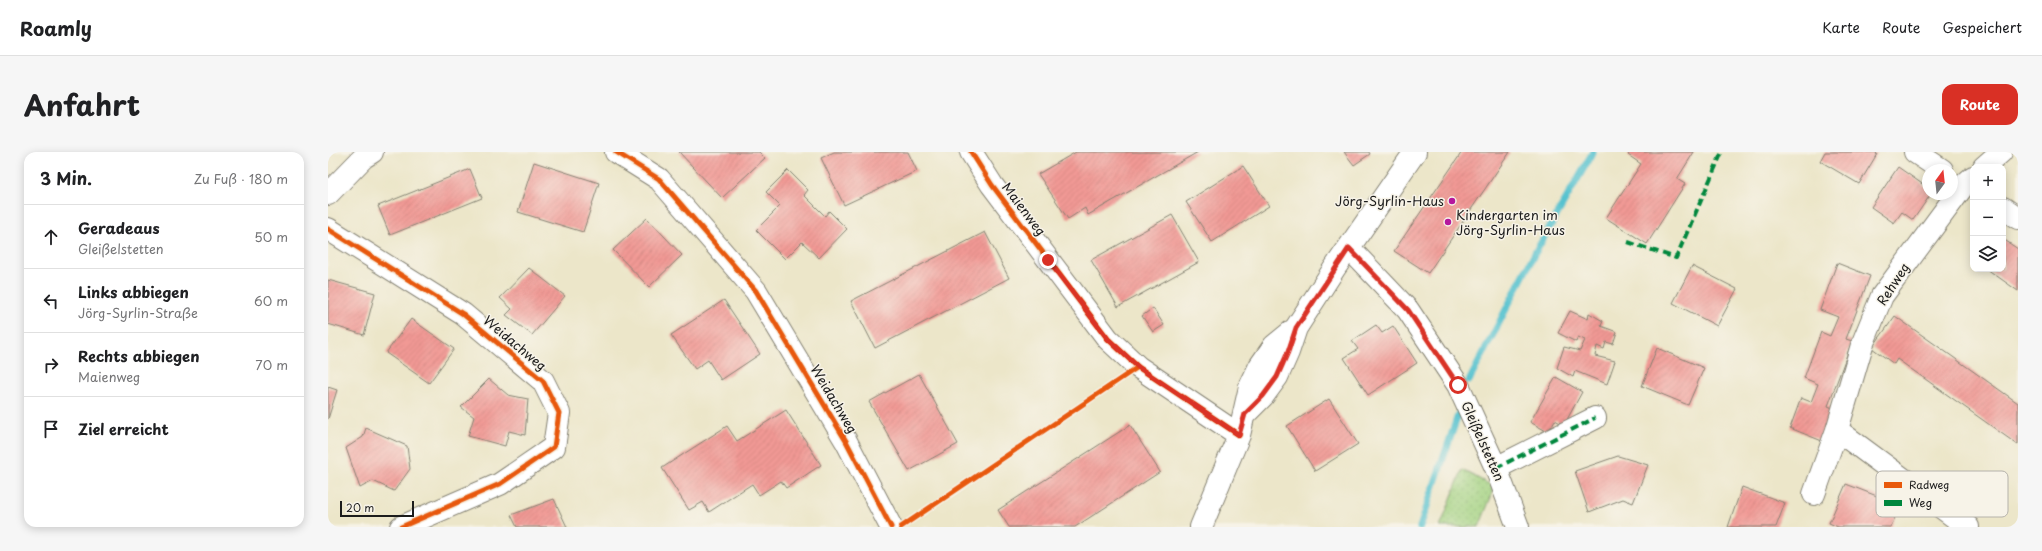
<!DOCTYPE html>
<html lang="de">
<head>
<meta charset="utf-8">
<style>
	body { margin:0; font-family:"Playpen Sans",sans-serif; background:#f6f6f6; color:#202124 }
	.controls { position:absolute; right:12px; top:12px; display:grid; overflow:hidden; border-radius:8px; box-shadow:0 2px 10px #0003 }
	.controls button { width:36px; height:36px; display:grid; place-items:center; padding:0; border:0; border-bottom:1px solid #e0e0e0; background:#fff; color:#202124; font:20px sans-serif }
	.compass { position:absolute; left:1594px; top:12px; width:36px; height:36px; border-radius:50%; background:#fff; box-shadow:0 2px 10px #0003; rotate:15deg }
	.scale { position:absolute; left:12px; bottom:10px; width:74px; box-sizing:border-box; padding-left:4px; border:2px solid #1c1c1c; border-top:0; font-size:11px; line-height:14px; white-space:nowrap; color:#1c1c1c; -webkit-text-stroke:3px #f7f3e8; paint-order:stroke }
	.stop { position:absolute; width:12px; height:12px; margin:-9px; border:3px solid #d93025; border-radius:50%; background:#fff }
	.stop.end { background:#d93025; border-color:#fff; box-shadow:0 1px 4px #0008 }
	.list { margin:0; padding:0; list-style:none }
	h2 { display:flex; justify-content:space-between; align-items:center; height:52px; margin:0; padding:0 16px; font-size:17px }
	h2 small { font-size:13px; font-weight:400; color:#757577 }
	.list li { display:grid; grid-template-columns:26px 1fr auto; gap:12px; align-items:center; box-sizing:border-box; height:64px; padding:0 16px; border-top:1px solid #e0e0e0 }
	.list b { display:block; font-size:15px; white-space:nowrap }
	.list p { margin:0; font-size:13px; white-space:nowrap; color:#757577 }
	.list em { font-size:13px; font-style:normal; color:#757577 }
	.icon { flex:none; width:22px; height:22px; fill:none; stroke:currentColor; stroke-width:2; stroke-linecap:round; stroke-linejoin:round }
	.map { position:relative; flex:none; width:1690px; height:375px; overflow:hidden; border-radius:12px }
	header { display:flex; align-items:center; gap:24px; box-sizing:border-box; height:56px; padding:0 20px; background:#fff; border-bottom:1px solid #e0e0e0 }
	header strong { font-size:19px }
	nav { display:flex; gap:22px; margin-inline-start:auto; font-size:14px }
	.intro { display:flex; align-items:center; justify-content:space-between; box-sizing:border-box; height:96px; padding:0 24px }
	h1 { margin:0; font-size:28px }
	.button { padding:10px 18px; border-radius:12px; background:#d93025; color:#fff; font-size:14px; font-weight:700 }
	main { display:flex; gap:24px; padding:0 24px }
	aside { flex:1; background:#fff; border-radius:12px; box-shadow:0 2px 10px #0003 }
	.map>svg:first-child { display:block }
	.grass { fill:url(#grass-dots); stroke:#5f774e }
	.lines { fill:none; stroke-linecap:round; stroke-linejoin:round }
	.stream { stroke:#56c2cf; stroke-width:7 }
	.building { fill:url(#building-hatch) }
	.minor-casing { stroke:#848172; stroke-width:24 }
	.minor { stroke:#fff; stroke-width:22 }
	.quiet { stroke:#00873e; stroke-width:4; stroke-dasharray:8 4; stroke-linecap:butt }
	.cycleway-casing { stroke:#f7f3e8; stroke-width:8 }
	.cycleway { stroke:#e8590c; stroke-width:5 }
	.route { stroke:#d93025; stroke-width:5 }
	.poi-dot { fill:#b5179e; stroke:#f7f3e8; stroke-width:1.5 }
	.labels { text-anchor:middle; stroke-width:3; stroke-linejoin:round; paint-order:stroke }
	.poi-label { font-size:13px; fill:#1c1c1c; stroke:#f7f3e8; text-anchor:end }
	.street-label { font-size:13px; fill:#1c1c1c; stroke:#f7f3e8 }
	.key { fill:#f7f3e8; stroke:#b5b2ab; stroke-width:1 }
	.key-label { font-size:11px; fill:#1c1c1c }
</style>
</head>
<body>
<header>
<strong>Roamly</strong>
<nav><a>Karte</a><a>Route</a><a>Gespeichert</a></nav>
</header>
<div class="intro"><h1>Anfahrt</h1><a class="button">Route</a></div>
<main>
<aside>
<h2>3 Min.<small>Zu Fuß · 180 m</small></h2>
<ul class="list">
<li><svg class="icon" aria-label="ahead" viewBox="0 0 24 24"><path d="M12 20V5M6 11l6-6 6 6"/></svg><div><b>Geradeaus</b><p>Gleißelstetten</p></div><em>50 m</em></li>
<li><svg class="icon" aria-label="left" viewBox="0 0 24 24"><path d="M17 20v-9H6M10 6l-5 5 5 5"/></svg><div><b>Links abbiegen</b><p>Jörg-Syrlin-Straße</p></div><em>60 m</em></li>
<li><svg class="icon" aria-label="right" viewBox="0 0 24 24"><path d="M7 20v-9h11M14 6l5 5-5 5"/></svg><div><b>Rechts abbiegen</b><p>Maienweg</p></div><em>70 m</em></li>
<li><svg class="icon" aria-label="arrive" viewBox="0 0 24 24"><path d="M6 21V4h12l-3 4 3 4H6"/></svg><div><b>Ziel erreicht</b></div></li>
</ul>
</aside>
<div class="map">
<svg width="1690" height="375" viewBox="0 0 1690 375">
	<defs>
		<pattern id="grass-dots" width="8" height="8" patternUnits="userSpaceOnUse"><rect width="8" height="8" fill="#a2d280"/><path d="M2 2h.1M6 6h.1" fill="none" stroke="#8bb46e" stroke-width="1.8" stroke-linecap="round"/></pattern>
		<pattern id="building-hatch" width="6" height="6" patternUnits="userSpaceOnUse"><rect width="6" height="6" fill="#f19994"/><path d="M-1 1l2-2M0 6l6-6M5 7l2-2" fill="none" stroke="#ce837f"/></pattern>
	</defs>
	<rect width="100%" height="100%" fill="#f7f3e8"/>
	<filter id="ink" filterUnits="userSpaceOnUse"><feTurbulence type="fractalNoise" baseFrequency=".025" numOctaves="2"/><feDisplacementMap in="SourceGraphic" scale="8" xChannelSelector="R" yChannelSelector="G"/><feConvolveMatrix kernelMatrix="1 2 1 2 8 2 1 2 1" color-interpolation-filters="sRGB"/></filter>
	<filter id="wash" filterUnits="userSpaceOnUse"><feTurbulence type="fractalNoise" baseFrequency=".012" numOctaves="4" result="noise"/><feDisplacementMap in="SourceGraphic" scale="16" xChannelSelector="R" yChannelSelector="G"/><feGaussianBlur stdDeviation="0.9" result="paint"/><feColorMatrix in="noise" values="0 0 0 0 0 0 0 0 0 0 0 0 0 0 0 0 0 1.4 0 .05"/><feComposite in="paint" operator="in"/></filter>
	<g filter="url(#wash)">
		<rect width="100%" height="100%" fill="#ece6c9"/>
		<path class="grass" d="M1134,318L1167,335L1151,375H1112Z"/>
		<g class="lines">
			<path class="stream" d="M1141,229L1207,101L1265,0
				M1092,375L1132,257"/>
		</g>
		<g id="blocks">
			<path class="building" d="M351,0H431L437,6L394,46Z
				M506,0H580L589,19L516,53L493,6Z
				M748,0H870L760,63L757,56L740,67L710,22Z
				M1016,0H1041L1042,2L1026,13Z
				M1134,0H1182L1100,121L1066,99Z
				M1302,0H1366L1349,27L1357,32L1319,92L1278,66L1313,12L1300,3Z
				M1497,0H1547L1549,2L1531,32L1492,9Z
				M206,10L271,31L255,80L190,60Z
				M915,14L941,54L884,90L858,50Z
				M1570,15L1600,36V42H1603L1585,68L1574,60L1566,71L1543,55Z
				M142,17L154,46L62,83L50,54Z
				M460,18L480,38L476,43L497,64L501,59L519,77L491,106L474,90L457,107L428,78L452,54L438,40Z
				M844,63L871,110L790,155L763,108Z
				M319,66L354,103L321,135L285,98Z
				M657,80L681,126L547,196L523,149Z
				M1675,87L1690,97V139L1659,117H1675Z
				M1509,111L1542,124L1518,187L1524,189L1500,254L1507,257L1494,289L1462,276L1473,246L1483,250L1490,232L1476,226L1493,180L1502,184L1510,165L1492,158Z
				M1364,114L1409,137L1389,174L1345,151Z
				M201,116L237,144L204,183L178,163L184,157L172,146Z
				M0,128L47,141L36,183L0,172Z
				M396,148L432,202L393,228L380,208L367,217L343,183Z
				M825,156L836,173L825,180L814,164Z
				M1242,159L1260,167L1261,161L1275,169L1273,174L1289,180L1285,192L1278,190L1276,197L1269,194L1267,204L1287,209L1279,232L1247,219L1245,225L1229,216L1236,195L1252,199L1257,188L1250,185L1248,190L1230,181Z
				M1567,164L1690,251V293L1569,207L1566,212L1544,196Z
				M83,167L126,197L101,231L58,201Z
				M1048,173L1054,181L1065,174L1089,211L1040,243L1016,206L1030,197L1024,189Z
				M1329,196L1376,216L1360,253L1314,234Z
				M591,222L630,292L581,319L541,250Z
				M1228,225L1254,240L1236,273L1227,268L1220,280L1202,270Z
				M161,227L180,243L200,247L197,283L181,279L177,294L140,284L146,265L133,255Z
				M0,235L9,238L0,267Z
				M1001,247L1030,292L987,319L959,274Z
				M458,258L493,313L458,336L453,329L431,343L424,332L381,360L375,350L361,358L334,316L399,274L409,289Z
				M802,273L832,320L747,375H681L670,358Z
				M38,276L79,294L82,317L66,339L45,329L32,336L18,296L35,285Z
				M1290,304L1320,313L1305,351L1295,347L1261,360L1247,319Z
				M1518,332L1572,353L1563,375H1510L1501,371Z
				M1414,335L1457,351L1448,375H1400Z
				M226,347L239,375H189L183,363Z"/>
		</g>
	</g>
	<g filter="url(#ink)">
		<use href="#blocks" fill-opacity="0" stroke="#848172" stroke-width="1"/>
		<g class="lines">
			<g class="minor-casing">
				<path id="minor" d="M288,0L331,27L428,139L518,289L563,375
					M643,0L664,33L780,187L810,215L911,283
					M1587,0L1614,18
					M1656,15L1673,0
					M0,42L36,5L44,0
					M1675,56L1690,66
					M0,77L135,162L215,229L231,261L226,295L172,332L73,375
					M1021,96L1080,158L1130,233L1168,316L1190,375
					M917,262L935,244L949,225L960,200L968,176L1006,117L1087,0
					M1509,278L1640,375
					M1168,316L1267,266
					M1486,342L1509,278L1534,193L1554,144L1636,33L1645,25
					M873,375L911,283L922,235L932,214L946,194L968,176"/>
			</g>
			<use href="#minor" class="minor"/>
			<path class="quiet" d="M1300,90L1348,106L1394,0
				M1168,316L1267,266"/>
			<g class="cycleway-casing">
				<path id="cycleway" d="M288,0L331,27L428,139L518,289L563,375
					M643,0L664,33L780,187L810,215L911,283
					M0,77L135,162L215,229L231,261L226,295L172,332L73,375
					M573,375L810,215"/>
			</g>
			<use href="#cycleway" class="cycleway"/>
		</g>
	</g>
	<g class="lines" filter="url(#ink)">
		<path class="route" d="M720,108L780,187L810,215L911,283L917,262L935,244L949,225L960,200L968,176L1021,96L1080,158L1130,233"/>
	</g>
	<g class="poi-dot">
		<circle cx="1124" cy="49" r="4"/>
		<circle cx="1120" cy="70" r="4"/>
	</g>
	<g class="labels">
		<g class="poi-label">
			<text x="1116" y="54">Jörg-Syrlin-Haus</text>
			<text x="1128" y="68" text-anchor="start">Kindergarten im<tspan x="1128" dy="15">Jörg-Syrlin-Haus</tspan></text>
		</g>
		<g class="street-label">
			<text transform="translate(696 57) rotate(53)" y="5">Maienweg</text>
			<text transform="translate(1565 132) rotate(-57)" y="5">Rehweg</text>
			<text transform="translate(187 191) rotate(40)" y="5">Weidachweg</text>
			<text transform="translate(506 247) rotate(59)" y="5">Weidachweg</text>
			<text transform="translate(1155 289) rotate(66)" y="5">Gleißelstetten</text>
		</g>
	</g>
	<rect x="1548" y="319" width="132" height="46" rx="6" class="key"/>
	<rect x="1556" y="330" width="18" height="6" fill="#e8590c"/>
	<rect x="1556" y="348" width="18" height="6" fill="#00873e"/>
	<g class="key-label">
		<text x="1581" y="337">Radweg</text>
		<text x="1581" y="355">Weg</text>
	</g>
</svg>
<div class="controls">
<button>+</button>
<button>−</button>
<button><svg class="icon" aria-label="layers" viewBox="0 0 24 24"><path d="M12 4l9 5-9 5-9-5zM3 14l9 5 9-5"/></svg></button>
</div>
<svg class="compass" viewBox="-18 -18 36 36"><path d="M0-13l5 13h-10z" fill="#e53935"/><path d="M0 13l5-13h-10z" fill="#757577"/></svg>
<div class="scale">20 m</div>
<div class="stop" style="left:1130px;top:233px"></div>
<div class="stop end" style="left:720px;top:108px"></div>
</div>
</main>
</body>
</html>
